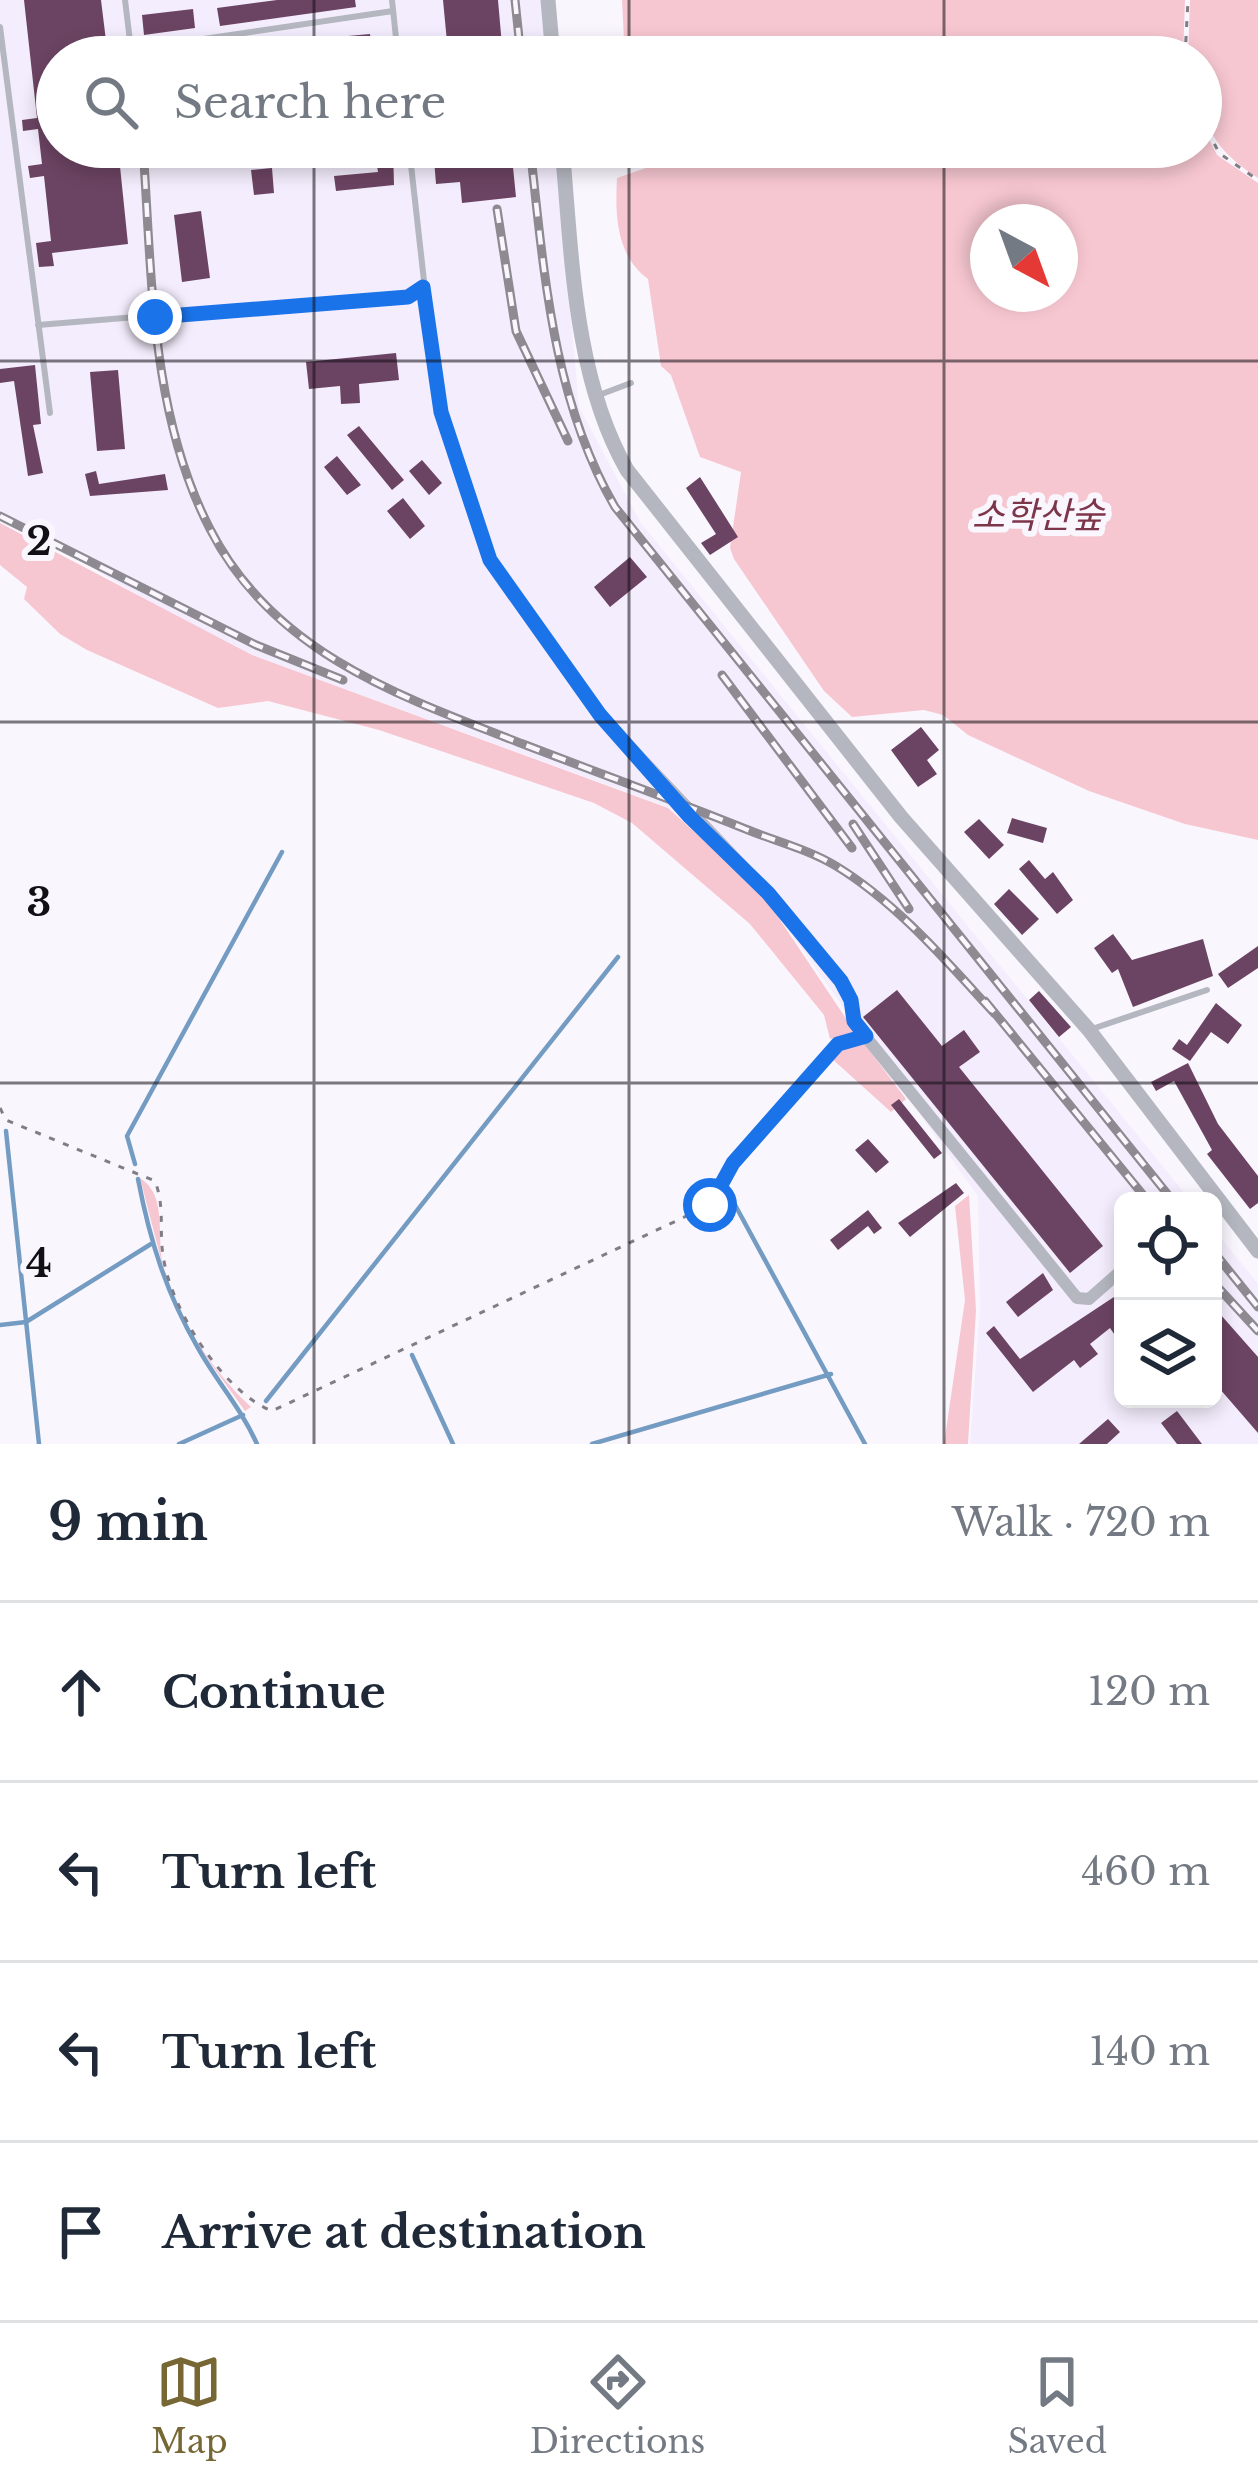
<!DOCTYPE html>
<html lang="en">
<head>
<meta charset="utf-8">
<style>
	body { margin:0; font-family:"Libre Baskerville","Noto Sans KR",serif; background:#f2f2f3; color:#1f2937 }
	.controls { position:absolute; right:36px; bottom:36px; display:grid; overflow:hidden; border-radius:18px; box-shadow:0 6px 18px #0003 }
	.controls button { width:108px; height:108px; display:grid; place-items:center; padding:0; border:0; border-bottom:3px solid #e0e1e3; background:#fff; color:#1f2937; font:60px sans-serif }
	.compass { position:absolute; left:970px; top:204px; width:108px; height:108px; border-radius:50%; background:#fff; box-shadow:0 6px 18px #0003; rotate:139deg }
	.stop { position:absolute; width:36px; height:36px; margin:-27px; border:9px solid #1a73e8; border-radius:50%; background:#fff }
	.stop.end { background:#1a73e8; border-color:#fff; box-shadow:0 3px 12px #0008 }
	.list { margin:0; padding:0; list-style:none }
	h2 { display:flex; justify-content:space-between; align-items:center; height:156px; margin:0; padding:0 48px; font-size:51px }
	h2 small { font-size:39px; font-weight:400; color:#747a83 }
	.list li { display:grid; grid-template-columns:78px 1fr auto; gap:36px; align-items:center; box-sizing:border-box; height:180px; padding:0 48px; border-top:3px solid #e0e1e3 }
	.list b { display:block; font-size:45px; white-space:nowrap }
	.list em { font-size:39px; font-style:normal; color:#747a83 }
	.icon { flex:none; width:66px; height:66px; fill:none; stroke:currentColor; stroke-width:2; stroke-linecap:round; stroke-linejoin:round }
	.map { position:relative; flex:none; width:1258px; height:1444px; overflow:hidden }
	.search { position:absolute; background:#fff; box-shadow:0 6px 18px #0003; left:36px; right:36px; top:36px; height:132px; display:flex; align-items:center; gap:30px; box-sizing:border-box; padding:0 42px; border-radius:66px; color:#747a83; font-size:45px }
	.sheet { height:876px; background:#fff }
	nav { display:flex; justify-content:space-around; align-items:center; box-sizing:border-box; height:168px; border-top:3px solid #e0e1e3; background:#fff; font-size:33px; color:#747a83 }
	nav a { display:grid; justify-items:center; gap:6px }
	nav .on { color:#766734 }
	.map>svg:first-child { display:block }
	.built { fill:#f4edfd }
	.green { fill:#f7c7d1; fill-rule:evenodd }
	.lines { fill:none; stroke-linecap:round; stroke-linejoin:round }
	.stream { stroke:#749cc2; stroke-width:4.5 }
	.building { fill:#6c4463 }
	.path { stroke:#807d84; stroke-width:3; stroke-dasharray:6 9; stroke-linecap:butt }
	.service { stroke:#b5b7c0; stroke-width:6 }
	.minor { stroke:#b5b7c0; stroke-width:12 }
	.tertiary { stroke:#b5b7c0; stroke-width:15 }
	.rail-casing { stroke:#8e8a92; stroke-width:9 }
	.rail { stroke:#faf6fe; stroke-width:4.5; stroke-dasharray:14; stroke-linecap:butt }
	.route { stroke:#1a73e8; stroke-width:15 }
	.grid { fill:none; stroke:#120f15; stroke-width:3; stroke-opacity:0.55 }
	.labels { text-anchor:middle; stroke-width:12; stroke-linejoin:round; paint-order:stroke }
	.park-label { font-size:36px; font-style:italic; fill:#7d3549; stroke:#faf6fe }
	.grid-label { font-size:39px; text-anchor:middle; font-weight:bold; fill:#120f15; stroke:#faf6fe; stroke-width:12; stroke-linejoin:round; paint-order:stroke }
</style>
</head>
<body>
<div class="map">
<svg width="1258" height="1444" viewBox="0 0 1258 1444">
	<rect width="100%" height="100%" fill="#faf6fe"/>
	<path class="built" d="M0,0H542L548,57H57V147H556L579,407L641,523L1191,1201H1123V1399H1213V1228L1258,1284V1444H970L980,1308L978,1196L762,893L668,807L252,655L195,629L0,513Z"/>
	<path class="green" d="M622,0H1185L1183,57H641L642,42L624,40Z
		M1190,0H1258V178C1204,142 1201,119 1201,57H1188Z
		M1201,123L1217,155L1258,183V840L1185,824L1089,791L968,735L943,715L924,710L852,717L824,691L734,559L730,548L741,472L700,457L671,375L661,366L648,279C616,255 615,216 617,178L646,168L649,159L620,155L621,147H1201ZM988,222H1060V294H988Z
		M0,523L252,655L668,808L762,893L855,1032L830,1039L824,1015L750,924L632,823L594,803L379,730L268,701L218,708L87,650L60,634L24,599L27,587L0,565Z
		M863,1042L906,1099L891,1112L830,1057L841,1046Z
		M140,1178C168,1195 156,1237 163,1265C177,1317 211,1370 251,1407L245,1411L201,1350L170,1294Z
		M969,1195L976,1310L968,1444H944L965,1300L955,1206Z"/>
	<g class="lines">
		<path class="stream" d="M6,1131L39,1444
			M135,1164L127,1136L282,852
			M138,1179C150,1241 166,1293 198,1348C217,1382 241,1408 257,1444
			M728,1192L865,1444
			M0,1325L26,1322L151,1244
			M412,1355L453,1444
			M266,1401L618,957
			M179,1444L243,1415
			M592,1444L831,1374"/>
	</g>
	<path class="building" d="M24,0H101L108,57H57V147H118L128,244L52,253L54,266L39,267L36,243L51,241L44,176L30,178L28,166L42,164L38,129L23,131L22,120L37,118Z
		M277,0H355L356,7L220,26L217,8Z
		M443,0H498L503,57H424L423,44L447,42Z
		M193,9L195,28L144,35L142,15Z
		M370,34L373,57H224V51L271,43Z
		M374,147H393L394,185L336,191L334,176L378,172Z
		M433,147H511L516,197L462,203L460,182L436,184Z
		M272,168L274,193L254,195L251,170Z
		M201,211L210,278L182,282L174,215Z
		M396,353L399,380L359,384L360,403L341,404L340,386L309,389L306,362Z
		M35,365L41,424L33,425L43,473L28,476L14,381L0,383V369Z
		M118,370L125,449L97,451L90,372Z
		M359,426L404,480L392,490L347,435Z
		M337,456L361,485L347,495L324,467Z
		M422,460L442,483L429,495L409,471Z
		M96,471L99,484L165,474L168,490L90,496L85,474Z
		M700,477L738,537L710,555L701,543L716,534L686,488Z
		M403,498L425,526L410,539L387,511Z
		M630,557L647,577L610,607L594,587Z
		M921,727L939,750L927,760L937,774L918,787L891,750Z
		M1012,818L1047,828L1043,843L1007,833Z
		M979,819L1004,845L989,859L964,832Z
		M1029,860L1045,879L1053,872L1073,900L1057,914L1019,869Z
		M1009,889L1039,919L1022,935L994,904Z
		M1113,934L1132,960L1203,939L1213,976L1133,1007L1118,969L1112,973L1094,948Z
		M1258,946V968L1228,988L1218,974Z
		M897,990L942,1046L964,1030L980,1052L959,1067L1103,1246L1070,1273L863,1017Z
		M1039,991L1071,1027L1059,1037L1029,1000Z
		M1216,1003L1242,1025L1228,1044L1211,1032L1190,1061L1172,1049L1179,1039L1187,1045Z
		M1188,1063L1218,1124L1258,1176V1203L1250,1209L1207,1154L1212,1150L1174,1081L1156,1091L1151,1082Z
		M899,1099L942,1153L934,1159L891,1105Z
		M868,1139L889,1162L876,1173L855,1150Z
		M956,1183L964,1193L910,1237L898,1223Z
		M868,1210L882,1228L874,1234L868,1226L838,1250L830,1240Z
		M1043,1273L1053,1290L1018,1317L1006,1302Z
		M1123,1291V1347L1110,1328L1090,1344L1098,1354L1080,1368L1074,1360L1033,1392L986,1333L994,1326L1020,1359Z
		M1213,1306L1258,1357V1433L1213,1381Z
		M1177,1411L1202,1444H1177L1161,1423Z
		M1108,1419L1120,1432L1107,1444H1079Z"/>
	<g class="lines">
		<path class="path" d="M1185,57L1188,0
			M1201,117L1219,153L1258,180
			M0,1108L6,1120L155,1181C165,1207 159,1230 163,1255C170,1308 222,1391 272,1411L710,1205L733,1163L838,1044L852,1040"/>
		<path class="service" d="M125,0L130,41L142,48L393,11
			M392,0L398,57
			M0,27L50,413
			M38,325L417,294L424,281L409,147
			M599,395L631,383
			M1092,1029L1207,990"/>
		<path class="minor" d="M423,287L441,412L490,560L600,715L768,893L840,981L851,1000L853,1021L1077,1298L1089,1299L1123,1269"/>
		<path class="tertiary" d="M548,0L553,57
			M562,147C572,253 573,376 627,470L901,817L1089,1030L1258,1251"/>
		<g class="rail-casing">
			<path id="rail" d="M515,0L521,57
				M143,147C152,274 150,413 210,529C273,653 401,697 523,744C596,772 670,799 743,828C774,841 808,849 836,866C897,903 947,962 995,1014
				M530,147C544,271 552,398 615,507L1173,1201
				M497,209L516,331L568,441
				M0,516L256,645L343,680
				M722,675L852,848
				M853,824L909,909
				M985,1001L1148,1201
				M1213,1251L1258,1307
				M1213,1282L1258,1331"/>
		</g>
		<use href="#rail" class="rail"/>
	</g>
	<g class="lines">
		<path class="route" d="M155,317L408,297L423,287L441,412L490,560L600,715L690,817L768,893L841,981L851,1000L854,1021L866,1036L838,1044L733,1163L710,1205"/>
	</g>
	<path class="grid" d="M314,0V57M629,0V57M944,0V57M314,147V1444M629,147V1444M944,147V1444M0,361H1258M0,722H1258M0,1083H1258"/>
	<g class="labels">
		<g class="park-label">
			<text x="1038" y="528">소학산숲</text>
		</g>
	</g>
	<g class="grid-label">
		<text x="39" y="555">2</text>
		<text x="39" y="916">3</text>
		<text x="39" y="1277">4</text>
	</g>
</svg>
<div class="controls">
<button><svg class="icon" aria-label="locate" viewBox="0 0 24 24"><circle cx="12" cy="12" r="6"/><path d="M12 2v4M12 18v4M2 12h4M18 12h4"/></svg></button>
<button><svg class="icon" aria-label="layers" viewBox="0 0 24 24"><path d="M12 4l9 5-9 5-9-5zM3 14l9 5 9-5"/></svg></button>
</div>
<svg class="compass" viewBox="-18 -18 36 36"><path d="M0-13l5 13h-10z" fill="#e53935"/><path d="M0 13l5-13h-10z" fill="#747a83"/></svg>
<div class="stop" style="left:710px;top:1205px"></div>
<div class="stop end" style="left:155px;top:317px"></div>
<div class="search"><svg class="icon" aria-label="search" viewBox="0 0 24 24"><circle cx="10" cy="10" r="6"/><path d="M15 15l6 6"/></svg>Search here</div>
</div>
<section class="sheet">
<h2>9 min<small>Walk · 720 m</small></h2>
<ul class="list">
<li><svg class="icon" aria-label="ahead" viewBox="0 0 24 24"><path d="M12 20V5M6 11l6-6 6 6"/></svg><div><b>Continue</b></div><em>120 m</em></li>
<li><svg class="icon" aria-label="left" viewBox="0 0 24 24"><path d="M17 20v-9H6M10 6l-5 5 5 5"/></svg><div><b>Turn left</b></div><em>460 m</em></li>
<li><svg class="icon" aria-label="left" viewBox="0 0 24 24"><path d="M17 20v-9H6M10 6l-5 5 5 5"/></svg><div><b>Turn left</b></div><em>140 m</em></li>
<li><svg class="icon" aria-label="arrive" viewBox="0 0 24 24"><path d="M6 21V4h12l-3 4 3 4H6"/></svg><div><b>Arrive at destination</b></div></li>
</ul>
</section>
<nav>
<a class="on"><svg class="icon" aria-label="map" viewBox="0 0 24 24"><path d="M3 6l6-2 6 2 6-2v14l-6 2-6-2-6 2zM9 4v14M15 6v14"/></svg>Map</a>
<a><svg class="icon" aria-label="directions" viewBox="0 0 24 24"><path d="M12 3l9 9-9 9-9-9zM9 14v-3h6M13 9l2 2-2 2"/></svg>Directions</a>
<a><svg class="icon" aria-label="saved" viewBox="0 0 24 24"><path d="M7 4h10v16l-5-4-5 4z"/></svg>Saved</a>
</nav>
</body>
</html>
